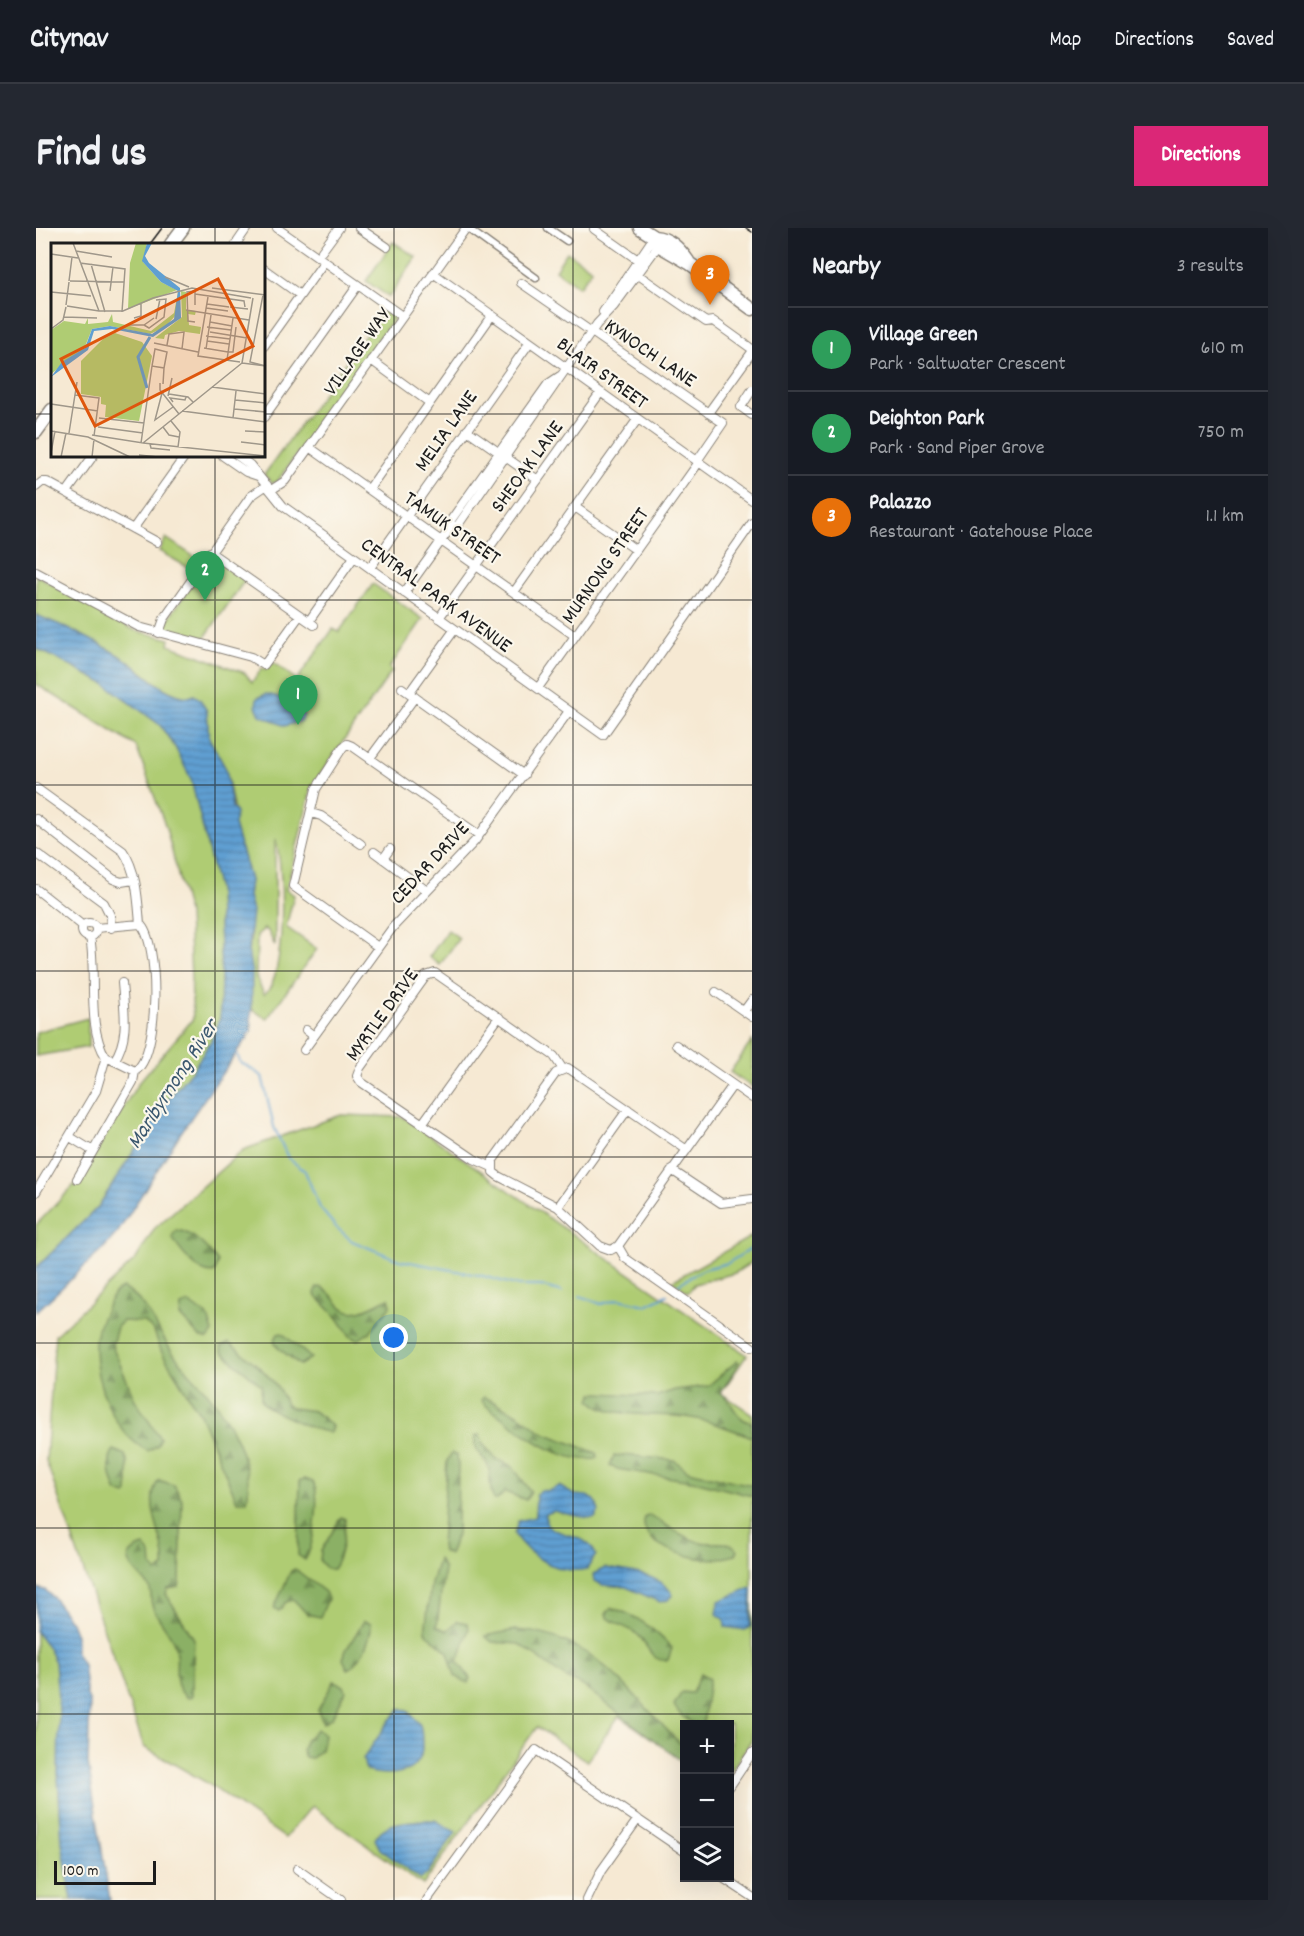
<!DOCTYPE html>
<html lang="en">
<head>
<meta charset="utf-8">
<style>
	body { margin:0; font-family:Dekko,sans-serif; background:#242831; color:#f1f3f6 }
	.controls { position:absolute; right:18px; bottom:18px; display:grid; overflow:hidden; border-radius:0px; box-shadow:0 6px 24px #0002 }
	.controls button { width:54px; height:54px; display:grid; place-items:center; padding:0; border:0; border-bottom:2px solid #363941; background:#171b24; color:#f1f3f6; font:30px sans-serif }
	.scale { position:absolute; left:18px; bottom:15px; width:102px; box-sizing:border-box; padding-left:6px; border:3px solid #1c1c1c; border-top:0; font-size:16px; line-height:21px; white-space:nowrap; color:#1c1c1c; -webkit-text-stroke:4px #fbf7ec; paint-order:stroke }
	.you { position:absolute; left:358px; top:1110px; width:21px; height:21px; margin:-15px; border:4px solid #fff; border-radius:50%; background:#1a73e8; box-shadow:0 0 0 9px #1a73e833 }
	.badge { display:grid; place-items:center; width:39px; height:39px; border-radius:50%; background:#db2777; color:#fff; font-size:20px; font-weight:700 }
	.pin { position:absolute; translate:-50% -50px; filter:drop-shadow(0 2px 3px #0008) }
	.pin::after { content:''; position:absolute; top:32px; width:21px; height:18px; background:inherit; clip-path:polygon(0 0,100% 0,50% 100%) }
	.list { margin:0; padding:0; list-style:none }
	h2 { display:flex; justify-content:space-between; align-items:center; height:78px; margin:0; padding:0 24px; font-size:26px }
	h2 small { font-size:20px; font-weight:400; color:#9ea1a6 }
	.list li { display:grid; grid-template-columns:39px 1fr auto; gap:18px; align-items:center; box-sizing:border-box; height:84px; padding:0 24px; border-top:2px solid #363941 }
	.list b { display:block; font-size:22px; white-space:nowrap }
	.list p { margin:0; font-size:20px; white-space:nowrap; color:#9ea1a6 }
	.list em { font-size:20px; font-style:normal; color:#9ea1a6 }
	.icon { flex:none; width:33px; height:33px; fill:none; stroke:currentColor; stroke-width:2; stroke-linecap:round; stroke-linejoin:round }
	.map { position:relative; flex:none; width:716px; height:1672px; overflow:hidden; border-radius:0px }
	header { display:flex; align-items:center; gap:36px; box-sizing:border-box; height:84px; padding:0 30px; background:#171b24; border-bottom:2px solid #363941 }
	header strong { font-size:28px }
	nav { display:flex; gap:33px; margin-inline-start:auto; font-size:21px }
	.intro { display:flex; align-items:center; justify-content:space-between; box-sizing:border-box; height:144px; padding:0 36px }
	h1 { margin:0; font-size:42px }
	.button { padding:15px 27px; border-radius:0px; background:#db2777; color:#fff; font-size:21px; font-weight:700 }
	main { display:flex; gap:36px; padding:0 36px }
	aside { flex:1; background:#171b24; border-radius:0px; box-shadow:0 6px 24px #0002 }
	.map>svg:first-child { display:block }
	.green { fill:#afcc73; stroke:#667448; stroke-width:1.5; fill-rule:evenodd }
	.forest { fill:url(#forest-firs); stroke:#546640; stroke-width:1.5 }
	.water { fill:url(#water-rules); stroke:#3e5e77; stroke-width:1.5 }
	.lines { fill:none; stroke-linecap:round; stroke-linejoin:round }
	.stream { stroke:#5f9fd2; stroke-width:2 }
	.pedestrian-casing { stroke:#898278; stroke-width:9 }
	.minor-casing { stroke:#898278; stroke-width:10 }
	.primary-casing { stroke:#898278; stroke-width:15 }
	.pedestrian { stroke:#fff; stroke-width:6 }
	.minor { stroke:#fff; stroke-width:8 }
	.primary { stroke:#fff; stroke-width:12 }
	.tram { stroke:#1c1c1c; stroke-width:1.5 }
	.grid { fill:none; stroke:#1c1c1c; stroke-width:1.5; stroke-opacity:0.55 }
	.labels { text-anchor:middle; stroke-width:4.5; stroke-linejoin:round; paint-order:stroke }
	.street-label { font-size:21px; fill:#1c1c1c; stroke:#fbf7ec }
	.water-label { font-size:22px; font-style:italic; fill:#3a576e; stroke:#fbf7ec }
	.inset-river { fill:none; stroke:#5f9fd2; stroke-width:3 }
	.inset-road { fill:none; stroke:#9f978a; stroke-width:1.5 }
	.view { fill:#de560d; fill-opacity:0.15; stroke:#de560d; stroke-width:3 }
	.inset-edge { fill:none; stroke:#1c1c1c; stroke-width:3 }
</style>
</head>
<body>
<header>
<strong>Citynav</strong>
<nav><a>Map</a><a>Directions</a><a>Saved</a></nav>
</header>
<div class="intro"><h1>Find us</h1><a class="button">Directions</a></div>
<main>
<div class="map">
<svg width="716" height="1672" viewBox="0 0 716 1672">
	<defs>
		<pattern id="forest-firs" width="22" height="20" patternUnits="userSpaceOnUse" patternTransform="scale(1.5)"><rect width="22" height="20" fill="#8bb065"/><path d="M5 1l3.5 6h-7zM16 11l3.5 6h-7z" fill="#718e52"/></pattern>
		<pattern id="water-rules" width="6" height="5" patternUnits="userSpaceOnUse" patternTransform="scale(1.5)"><rect width="6" height="5" fill="#5f9fd2"/><path d="M0 2.5h6" fill="none" stroke="#4e81aa"/></pattern>
	</defs>
	<rect width="100%" height="100%" fill="#fbf7ec"/>
	<filter id="ink" filterUnits="userSpaceOnUse"><feTurbulence type="fractalNoise" baseFrequency=".0167" numOctaves="2"/><feDisplacementMap in="SourceGraphic" scale="12" xChannelSelector="R" yChannelSelector="G"/><feConvolveMatrix kernelMatrix="1 2 1 2 8 2 1 2 1" color-interpolation-filters="sRGB"/></filter>
	<filter id="wash" filterUnits="userSpaceOnUse"><feTurbulence type="fractalNoise" baseFrequency=".008" numOctaves="4" result="noise"/><feDisplacementMap in="SourceGraphic" scale="24" xChannelSelector="R" yChannelSelector="G"/><feGaussianBlur stdDeviation="1.35" result="paint"/><feColorMatrix in="noise" values="0 0 0 0 0 0 0 0 0 0 0 0 0 0 0 0 0 1.4 0 .05"/><feComposite in="paint" operator="in"/></filter>
	<g filter="url(#wash)">
		<rect width="100%" height="100%" fill="#f6e9d3"/>
		<path class="green" d="M357,14L380,29L353,69L330,53Z
			M531,24L556,41L543,59L519,42Z
			M347,83L358,90L241,254L236,255L228,247Z
			M130,310L160,330L153,340L123,323Z
			M175,329L209,352L167,412L128,400L130,394Z
			M0,347L98,402L134,411L133,417L209,445L216,454L226,440L229,442L235,433L261,452L297,401L303,404L337,356L387,391L353,440L356,443L276,558L250,662L258,667L250,699L281,721L231,791L216,781L212,722L215,710L212,668L214,652L198,597L199,588L190,541L173,510L171,483L158,467L154,469C126,467 107,441 84,428C58,412 28,398 0,387ZM239,611C248,633 251,754 228,766L220,749L221,707L228,701L232,703L239,718Z
			M0,420L69,456L124,497L139,519L155,551L182,662L185,748L184,790L175,813L158,840L128,876L62,979L0,1040V997L42,953L103,854L157,791L152,686L130,600L100,518L0,456Z
			M412,702L423,710L404,737L393,729Z
			M52,790V819L0,828V804Z
			M716,813V859L694,844Z
			M305,887L367,889L711,1127L685,1165L716,1186V1511L694,1545V1496H648V1533L583,1488L551,1533L501,1499L387,1657L276,1578L249,1610L171,1555L108,1519L10,1233L19,1107L100,1031L118,1001L207,922Z
			M716,1008V1034L699,1045L659,1056L652,1064L636,1053Z
			M0,1403C7,1413 15,1422 19,1434C29,1475 20,1521 23,1563C25,1600 31,1635 36,1672H0Z"/>
		<path class="forest" d="M140,1002C158,1004 171,1020 182,1034L179,1044C165,1050 142,1021 136,1009Z
			M284,1059C292,1062 296,1068 302,1075C317,1094 335,1077 353,1070L355,1077L334,1104L322,1112L314,1108L302,1090L279,1067L280,1060Z
			M86,1060C112,1072 121,1103 137,1125C147,1139 159,1150 170,1163C193,1190 218,1237 211,1273H201L164,1186L126,1125L118,1103L108,1094L87,1093L81,1099L76,1117L99,1172L124,1210L122,1217L112,1223C77,1206 58,1153 59,1116C59,1104 65,1092 70,1081C74,1072 77,1064 86,1060Z
			M153,1075L172,1089L177,1104L172,1111L164,1109L144,1088L145,1078Z
			M246,1105L275,1130L264,1137L241,1119L238,1113L242,1106Z
			M193,1115C213,1129 243,1153 250,1177L256,1180L278,1183L296,1198L294,1204C284,1205 234,1183 227,1175C222,1168 227,1164 225,1157L186,1124L185,1119Z
			M701,1133L703,1134L685,1165C699,1175 697,1190 716,1195V1209C694,1201 673,1192 649,1189C625,1185 572,1191 555,1172L557,1166L562,1165L621,1168L639,1162L672,1158Z
			M448,1169L481,1186L508,1205L561,1225L562,1228L560,1231C520,1236 481,1200 450,1178L445,1172Z
			M444,1207L447,1216L460,1231L476,1238L495,1264L490,1272L469,1264L461,1272H458C452,1259 456,1249 452,1238C447,1227 435,1221 440,1208Z
			M78,1222L89,1227L92,1235V1265L90,1267L81,1264C76,1253 69,1232 78,1222Z
			M416,1225L421,1227L422,1236L421,1307L413,1327L406,1323L405,1318L411,1233Z
			M587,1227L638,1232L652,1243L716,1257V1268L662,1254L581,1241L574,1238L578,1228Z
			M269,1251L277,1254C285,1268 278,1318 269,1332L262,1327L264,1252Z
			M123,1252L138,1257L146,1271L144,1354L143,1359L132,1361L130,1366L158,1411L156,1468L152,1470C133,1458 144,1437 139,1418C135,1404 121,1392 116,1377C114,1371 116,1365 113,1359C106,1346 74,1329 108,1318L115,1326L116,1339L122,1344L128,1339C131,1311 105,1276 123,1252Z
			M613,1287C629,1295 646,1310 663,1314C677,1317 694,1310 702,1323L700,1327C693,1328 685,1331 677,1331C656,1332 600,1317 609,1289Z
			M305,1289L309,1291C309,1305 305,1331 297,1341H291L284,1333L285,1323Z
			M402,1331L408,1341L401,1398L411,1403L421,1393L431,1395L433,1400L422,1434L434,1450L432,1455L419,1448L412,1424L389,1404L395,1356Z
			M259,1341L289,1364L292,1371L284,1389L271,1386L258,1372L250,1374L243,1383L238,1380L255,1343Z
			M575,1380C600,1386 618,1401 636,1420L632,1432C614,1435 612,1416 601,1406C592,1399 580,1397 571,1389L570,1386Z
			M328,1393L335,1395C336,1408 325,1436 312,1441L307,1431L310,1422Z
			M479,1402C562,1407 594,1468 648,1519V1535L547,1458L530,1450L483,1416L456,1414L449,1408Z
			M664,1446L673,1451L667,1496C655,1497 643,1488 638,1477L646,1464L656,1465Z
			M298,1453L308,1458L310,1463L296,1489L287,1495L282,1482Z
			M281,1501L288,1507L285,1522L275,1530L269,1529L266,1522L269,1513Z"/>
		<path class="water" d="M0,387C28,398 58,412 84,428C106,441 126,467 153,469L158,467L164,471L171,483L173,510L190,541L196,580L200,585L198,597L214,652L212,668L216,683L212,722L216,747L215,804L144,906L82,1004L66,1022L0,1084V1040L62,979L128,876L158,840L175,813L184,790L185,748L182,662L155,551L139,519L124,497L69,456L0,420Z
			M230,466C244,468 259,476 268,487L266,493L249,498L224,487L220,478L221,470Z
			M523,1258L538,1267L551,1268L559,1272L563,1283L559,1290C546,1290 531,1286 518,1283L510,1286C505,1313 549,1298 560,1327L551,1341C523,1347 494,1330 478,1306L482,1293L499,1289L500,1266L505,1262L512,1263Z
			M569,1340C591,1343 625,1346 637,1367L632,1372L624,1374L590,1359L566,1357L558,1353L557,1346Z
			M716,1359L714,1399L709,1402L689,1399L688,1391L681,1386L683,1373Z
			M0,1360L9,1362L17,1369L35,1394L40,1407V1424L47,1437L51,1468L54,1475L52,1535L74,1672H36L26,1615L22,1548L23,1484L19,1434L12,1420L0,1403Z
			M364,1481L372,1482C375,1487 381,1492 384,1497C386,1502 386,1510 386,1516C388,1548 353,1549 330,1543L327,1531L353,1493Z
			M386,1592H399L420,1604L391,1646L385,1651L344,1621L339,1611C349,1593 368,1594 386,1592Z"/>
		<g class="lines">
			<path class="stream" d="M201,826L204,834L226,848L238,899L252,930L269,943L284,980L299,998L316,1013L363,1032L447,1048L483,1058H505L526,1064
				M641,1057L668,1041L692,1035L716,1020
				M544,1068L565,1076L583,1071L610,1077L631,1067"/>
		</g>
	</g>
	<g filter="url(#ink)">
		<g class="lines">
			<g class="pedestrian-casing">
				<path id="pedestrian" d="M431,0L500,50
					M512,0L531,13"/>
			</g>
			<g class="minor-casing">
				<path id="minor" d="M241,0L366,88
					M323,0L351,19
					M558,1L602,32
					M200,16L211,0
					M286,23L303,0
					M228,41L264,67
					M397,45L716,272
					M601,46L670,94L677,93L716,121
					M485,55L687,195L661,233
					M567,84L618,9
					M228,118L288,34
					M335,132L394,175
					M716,162L705,179L716,187
					M672,185L716,124
					M228,189L322,57
					M431,202L502,252
					M273,219L539,408
					M187,228L210,244L222,248
					M202,228L214,237L247,278L567,507L716,295
					M0,259L6,254H11L121,314
					M333,261L456,87
					M235,262L249,253L430,0
					M31,264L57,228
					M539,279L600,322
					M97,301L149,228
					M413,302L415,292L512,156L524,148
					M174,324L278,397
					M334,340L494,114
					M0,344L103,399L215,429L228,437L264,387
					M478,364L601,192
					M368,365L413,302L422,297L561,96L578,78L625,14
					M403,390L564,165
					M273,393L318,329
					M123,405L128,391L215,268L231,257
					M366,460L488,547
					M502,460L663,234
					M373,465L419,401
					M334,530L379,469
					M0,560L87,623C101,643 102,673 104,696
					M275,585L285,588L325,616
					M0,591L77,651L85,654L97,652
					M338,624L391,663
					M0,625L68,675L74,687L75,700
					M347,631L354,621
					M0,661L47,698
					M46 702a7 7 0 1 1 14 0a7 7 0 1 1-14 0Z
					M60,700L104,696
					M342,719L257,658L280,561L307,519L311,516L316,518L443,607
					M680,764L716,789
					M708,783L716,772
					M270,802L278,808
					M640,817L716,870
					M268,822L357,699L439,613L533,483
					M70,829L99,843C124,828 124,714 104,696
					M78,833C94,809 88,782 86,755
					M386,896L463,789
					M34,909L57,923
					M456,939L438,931L325,854L321,848L324,840L390,748L399,745L518,828L526,840
					M637,943L685,975L716,971
					M41,951L97,854L99,843
					M0,964L60,863L70,829C50,800 61,744 54,709
					M522,979L592,881
					M582,1018L575,1022L564,1018L522,979L462,948L457,944V932L520,845L532,840L651,922
					M582,1018L697,857
					M582,1018L589,1030L716,1119
					M694,1558L716,1525
					M261,1641L305,1672
					M687,1650L716,1669
					M391,1672L500,1522L648,1623
					M551,1672L565,1643L602,1591"/>
			</g>
			<g class="primary-casing">
				<path id="primary" d="M604,0L618,9L622,17L653,35L716,81
					M618,9C633,10 643,20 652,33
					M135,16L147,0
					M0,204L16,182"/>
			</g>
			<use href="#pedestrian" class="pedestrian"/>
			<use href="#minor" class="minor"/>
			<use href="#primary" class="primary"/>
			<path class="tram" d="M710,0L716,4
				M114,16L126,0"/>
		</g>
	</g>
	<path class="grid" d="M179,0V16M358,0V1672M537,0V1672M0,186H16M228,186H716M179,228V1672M0,372H716M0,557H716M0,743H716M0,929H716M0,1115H716M0,1300H716M0,1486H716"/>
	<g class="labels">
		<g class="street-label">
			<text transform="translate(320 123) rotate(-55)" y="7">VILLAGE WAY</text>
			<text transform="translate(615 124) rotate(34)" y="7">KYNOCH LANE</text>
			<text transform="translate(567 144) rotate(36)" y="7">BLAIR STREET</text>
			<text transform="translate(409 202) rotate(-55)" y="7">MELIA LANE</text>
			<text transform="translate(490 238) rotate(-54)" y="7">SHEOAK LANE</text>
			<text transform="translate(417 299) rotate(35)" y="7">TAMUK STREET</text>
			<text transform="translate(568 337) rotate(-55)" y="7">MURNONG STREET</text>
			<text transform="translate(401 366) rotate(36)" y="7">CENTRAL PARK AVENUE</text>
			<text transform="translate(393 634) rotate(-47)" y="7">CEDAR DRIVE</text>
			<text transform="translate(345 786) rotate(-54)" y="7">MYRTLE DRIVE</text>
		</g>
		<g class="water-label">
			<text transform="translate(135 855) rotate(-57)" y="8">Maribyrnong River</text>
		</g>
	</g>
	<g transform="translate(15 15)">
		<rect width="214" height="214" fill="#f6e9d3"/>
		<path d="M85,0H96L92,19L110,39L126,47L77,66L79,20ZM130,48L135,49V67L145,68L144,72L137,71L138,82L150,84L149,91L128,88L114,92L113,96L104,95L131,74ZM127,49L126,71L114,84L99,91L59,83L41,86L33,106L0,131V87L13,78L34,81L37,75V81L57,79L61,71L62,79L100,88L123,70ZM64,90L91,99L101,113L88,178L54,174L55,162L50,161V154L30,151V118L52,96Z" fill="#afcc73"/>
		<path d="M96,0H101L94,13L98,20L129,45L130,75L102,94L61,86L43,88L37,107L0,134L11,119L34,105L41,86L59,83L101,91L123,76L127,48L110,39L91,18Z" fill="#5f9fd2"/>
		<path class="inset-river" d="M96,145L87,114L99,94"/>
		<path class="inset-road" d="M22,0L48,68H72L102,55L141,45L200,55M25,8L61,14M0,11L27,15M29,20L74,26L71,69M40,21L54,69M114,34L138,44M18,38L21,14M19,38L73,39M161,45L215,52M59,48L62,24M0,49L40,53M144,51L193,58L194,64M212,52L199,119L215,123M157,54L147,113L189,119M156,61L178,64M15,62L18,39M144,62V48L136,49L137,78L144,79M16,63L48,68M179,64L197,66M155,65L177,68M135,67L154,70M154,70L198,77M13,74L46,75M83,75L90,73V60M105,76L109,56M159,79L181,83M76,82H93L103,75M93,82L98,85L113,74L115,56L105,57M156,84L180,87M0,86L12,77L15,64M159,89L196,95M155,93L179,96M156,98L178,101M103,100L147,109M116,102L118,91L133,89L131,106M153,105L177,109M155,106L160,72M177,109H182L185,84M176,117L182,75M191,120L215,123M191,120L202,55M101,123L104,106L116,109L113,125M109,140V147L128,171M161,144L215,151M111,150L104,177L122,164M118,151L137,154L142,159M24,152L48,155L43,193M117,153L121,135M184,157L215,160M122,159L119,155L134,157L135,154M0,161L47,168M183,166L215,169M131,168L215,179M48,175L93,180M182,175L185,148M120,178L129,189L127,204M47,184L92,190M112,184L118,192L128,194M0,188L37,194L79,214M194,188L215,189M18,190L26,139M41,192L92,200L191,120M190,199L215,202M90,200L101,123L113,125L112,141M92,200L215,213M99,201L100,205L119,207M0,210L4,188M88,212L107,214M10,214L15,190M41,214L43,196"/>
		<path class="view" d="M167,36L202,103L44,183L10,116Z"/>
		<rect width="214" height="214" class="inset-edge"/>
	</g>
</svg>
<div class="controls">
<button>+</button>
<button>−</button>
<button><svg class="icon" aria-label="layers" viewBox="0 0 24 24"><path d="M12 4l9 5-9 5-9-5zM3 14l9 5 9-5"/></svg></button>
</div>
<div class="scale">100 m</div>
<div class="you"></div>
<div class="pin badge" style="left:262px;top:497px;background:#2e9e5b">1</div>
<div class="pin badge" style="left:169px;top:373px;background:#2e9e5b">2</div>
<div class="pin badge" style="left:674px;top:77px;background:#e8710a">3</div>
</div>
<aside>
<h2>Nearby<small>3 results</small></h2>
<ul class="list">
<li><span class="badge" style="background:#2e9e5b">1</span><div><b>Village Green</b><p>Park · Saltwater Crescent</p></div><em>610 m</em></li>
<li><span class="badge" style="background:#2e9e5b">2</span><div><b>Deighton Park</b><p>Park · Sand Piper Grove</p></div><em>750 m</em></li>
<li><span class="badge" style="background:#e8710a">3</span><div><b>Palazzo</b><p>Restaurant · Gatehouse Place</p></div><em>1.1 km</em></li>
</ul>
</aside>
</main>
</body>
</html>
